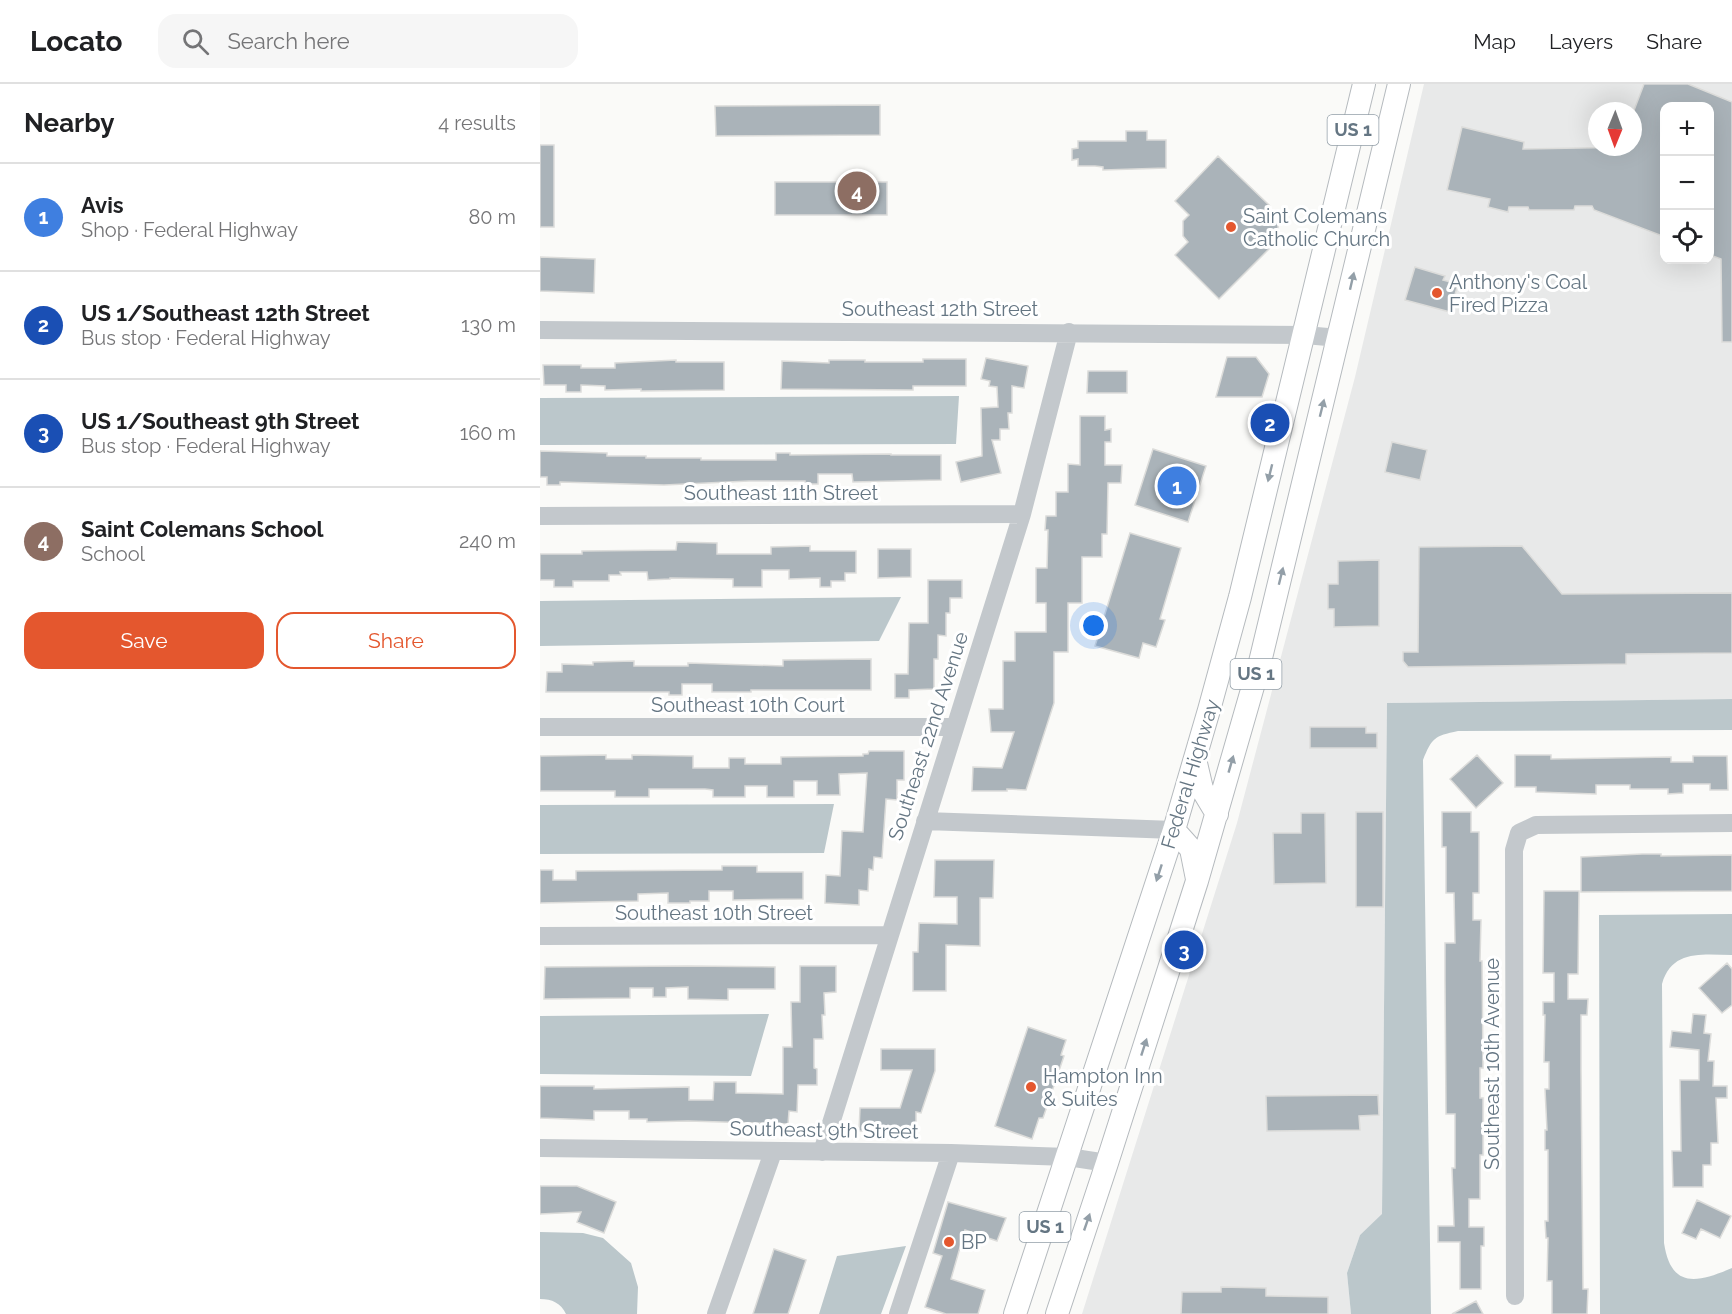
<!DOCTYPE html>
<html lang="en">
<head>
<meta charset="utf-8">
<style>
	body { margin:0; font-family:Raleway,sans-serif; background:#f6f6f6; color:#202124 }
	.controls { position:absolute; right:18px; top:18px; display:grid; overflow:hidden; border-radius:12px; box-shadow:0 6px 24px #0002 }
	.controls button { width:54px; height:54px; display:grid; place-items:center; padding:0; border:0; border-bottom:2px solid #e0e0e0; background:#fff; color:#202124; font:30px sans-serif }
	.compass { position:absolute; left:1048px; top:18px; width:54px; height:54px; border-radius:50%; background:#fff; box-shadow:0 6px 24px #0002; rotate:181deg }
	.you { position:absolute; left:554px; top:542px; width:21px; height:21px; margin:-15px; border:4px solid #fff; border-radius:50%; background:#1a73e8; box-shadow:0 0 0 9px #1a73e833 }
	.badge { display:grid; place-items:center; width:39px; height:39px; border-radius:50%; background:#e4572e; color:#fff; font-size:20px; font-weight:700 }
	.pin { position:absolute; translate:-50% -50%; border:3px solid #fff; box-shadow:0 2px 6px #0006 }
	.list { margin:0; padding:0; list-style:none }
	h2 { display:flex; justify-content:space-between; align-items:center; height:78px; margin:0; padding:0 24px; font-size:26px }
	h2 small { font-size:20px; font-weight:400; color:#757577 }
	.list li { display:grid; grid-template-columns:39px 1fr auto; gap:18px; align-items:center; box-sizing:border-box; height:108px; padding:0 24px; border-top:2px solid #e0e0e0 }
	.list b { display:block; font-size:22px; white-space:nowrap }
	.list p { margin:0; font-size:20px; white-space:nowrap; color:#757577 }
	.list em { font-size:20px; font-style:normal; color:#757577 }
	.actions { display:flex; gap:12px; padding:18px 24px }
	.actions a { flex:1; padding:14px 0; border:2px solid #e4572e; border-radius:18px; text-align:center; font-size:21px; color:#e4572e }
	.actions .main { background:#e4572e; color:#fff }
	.icon { flex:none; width:33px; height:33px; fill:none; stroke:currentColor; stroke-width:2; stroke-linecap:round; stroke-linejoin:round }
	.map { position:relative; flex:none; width:1192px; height:1230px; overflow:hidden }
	header { display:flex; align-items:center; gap:36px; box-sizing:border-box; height:84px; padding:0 30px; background:#fff; border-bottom:2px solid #e0e0e0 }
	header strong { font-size:28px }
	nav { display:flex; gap:33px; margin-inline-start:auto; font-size:21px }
	.search { width:420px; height:54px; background:#f6f6f6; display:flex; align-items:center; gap:15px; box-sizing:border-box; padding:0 21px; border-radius:18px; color:#757577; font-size:22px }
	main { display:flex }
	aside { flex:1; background:#fff }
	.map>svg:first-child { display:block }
	.built { fill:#e8e9e9; fill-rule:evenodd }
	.water { fill:#bbc7cb }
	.building { fill:#aab3b9; stroke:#dcdcda; stroke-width:1.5 }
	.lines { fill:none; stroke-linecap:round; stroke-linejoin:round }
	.major-casing { stroke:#b5babe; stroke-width:24 }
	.minor { stroke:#c3c8cc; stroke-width:18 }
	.major { stroke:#fff; stroke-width:22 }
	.oneway { fill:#939fa8 }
	.poi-dot { fill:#e4572e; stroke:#fff; stroke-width:2 }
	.labels { text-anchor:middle; stroke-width:6; stroke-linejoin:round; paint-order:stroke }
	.shield { fill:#fff; stroke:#939fa8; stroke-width:1.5 }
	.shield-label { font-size:18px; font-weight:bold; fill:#657683 }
	.poi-label { font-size:20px; fill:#657683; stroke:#fff; text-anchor:start }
	.street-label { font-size:20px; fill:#657683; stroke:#fff }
</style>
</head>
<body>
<header>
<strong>Locato</strong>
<div class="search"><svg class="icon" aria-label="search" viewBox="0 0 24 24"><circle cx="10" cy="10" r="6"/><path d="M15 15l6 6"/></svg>Search here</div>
<nav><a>Map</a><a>Layers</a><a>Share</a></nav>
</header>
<main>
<aside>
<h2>Nearby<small>4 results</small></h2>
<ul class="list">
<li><span class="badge" style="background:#3f7fe0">1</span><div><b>Avis</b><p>Shop · Federal Highway</p></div><em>80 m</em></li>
<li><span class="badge" style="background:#1a4fb4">2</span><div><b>US 1/Southeast 12th Street</b><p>Bus stop · Federal Highway</p></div><em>130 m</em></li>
<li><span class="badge" style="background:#1a4fb4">3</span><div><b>US 1/Southeast 9th Street</b><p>Bus stop · Federal Highway</p></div><em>160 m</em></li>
<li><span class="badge" style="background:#8d6e63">4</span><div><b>Saint Colemans School</b><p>School</p></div><em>240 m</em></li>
</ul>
<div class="actions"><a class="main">Save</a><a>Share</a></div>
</aside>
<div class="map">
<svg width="1192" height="1230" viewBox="0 0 1192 1230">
	<rect width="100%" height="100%" fill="#fafaf8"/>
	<path class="built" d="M884,0H1192V615L847,619L842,1131L820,1151L807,1189L811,1230H542L697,739L815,293ZM1124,22H1170V176H1124ZM1057,27H1093V63H1057Z"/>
	<path class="water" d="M419,312L416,360L0,361V314Z
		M361,513L339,557L0,562V517Z
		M1192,615V646L918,647C894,652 892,654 883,676L891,1230H811L807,1189L820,1151L842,1130L847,619Z
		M294,720L284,769L0,770V721Z
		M1192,830V871C1163,871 1132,865 1122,900L1124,1159C1131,1205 1157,1199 1192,1184V1230H1060L1059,831Z
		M229,930L211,992L0,990V932Z
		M0,1148L43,1149L63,1154L91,1179L98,1203L97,1230H26C21,1219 12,1215 0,1215Z
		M366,1162L341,1230H279L297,1172Z"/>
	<path class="building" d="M1104,0H1148L1192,18V258H1182L1181,175L1170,171V22H1125V153L1054,126L1052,122H1035L1034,126H989L988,123H969L968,128L948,123L950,115L907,106L922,43L984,58L983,65L1093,63V29Z
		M340,21V51L176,52L175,22Z
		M586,47H607V56H626V84L563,86V83L555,82H538V75L532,76V65L538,64V57H586Z
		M0,61H14V143H0Z
		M678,72L730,122L725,126L738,138V148L728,159L731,163L679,215L635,171L648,158L643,152V137L649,131L635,117Z
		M235,98H347V131H235Z
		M0,173L55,175L54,209L0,207Z
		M875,183L905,192L903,196L918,200L910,228L865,216Z
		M687,273H716L729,290L722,313H676Z
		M446,274L488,282L484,304L472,302V329H468L469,345H460V356H452L461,389L421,398L416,378L442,372L441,324L458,323L457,303L449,302L450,297L441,295Z
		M383,275H426V302H373V306L241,305L242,277L289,279V276H325V278H383Z
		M136,276V278H184V306L101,307V305L65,306V302L41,301V308H26V301H4L3,281H41V284H75V279Z
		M548,287H587V309H547Z
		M540,332H565V346L571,345V358H565V381H582L581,399H568L567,450H562V473H542V519H528V568H514V619L486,706L467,705V707H432L433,683L462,684L474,648H451L449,625H463V577H475V548H506V519H496V484H507L508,446H505L506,432H516V408H528V380L540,381Z
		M852,358L887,366L880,396L845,388Z
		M613,365L666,382L648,438L595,421Z
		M0,367L67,369V372H106V374H161V376H236V369H250V371L351,370V371H401V396L313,398L312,390H278V400H265V397H209L124,401L20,398V401H7V393H0Z
		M590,449L641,464L620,535L625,536L616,563L603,559L599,574L555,562Z
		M137,458L177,459V470H231V463L270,462V467H316V489H305V497H291V503H280V494L249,495V486H222V503H193V495L130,494V495L108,496L107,488H80L81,491H69V497H33V503H14V496H0V470H42V467L136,466Z
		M982,462L1022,510L1192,509V569L1086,570V580L868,583L863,577V568H878L879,463Z
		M338,465H371V493L338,494Z
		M839,476V542L794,543V525H788V500H798V477Z
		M388,496H422V514H410V529H406V552L398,551V575H394V605L369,606V614H355V590H368L369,539H388Z
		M331,575V606H211V608H172V600H142V611H129V608H6L7,588H22V580L53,581V578L94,577V582H148V579L243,582V576Z
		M770,643H826V649H837V664H770Z
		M329,667H364V696H357V716L346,715L342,774L334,773L333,786L329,785L328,807L319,806V821L285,819L286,791L300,792L302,747L323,748L327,689L299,690L300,711H277V697H254V713H227V702H205V713H173V706L165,705H109V713H75V707H0V672L66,671V675H92V671L153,672V684H189V674H205V680H241V673L323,672V670H328Z
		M937,671L963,699L936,724L910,695Z
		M975,671H1011V675L1131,673V678H1153V672H1187L1188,706H1170V700H1143V709L1128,710V705H1090V701H1056V710L996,708V703H975Z
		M816,728H843V823H816Z
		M902,728H931V748H939V809H933V836H941L940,877H942L943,984H940V1014H943V1071H940V1115H929V1143H944V1162H941V1205H920V1158H898V1142H914L912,1084H915V1030H906L905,896V859H915L914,809H906V763H902Z
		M761,729H785L786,799L734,800L733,749H761Z
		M1102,770H1121V772L1192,771V807L1041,808V773Z
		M395,776H454L453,814H440V862L406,861V907H373V868H378L379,839L417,840V813H394Z
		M182,782H217V788H263V815L193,816V807H169V817H150V819H128V809L98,810V817L0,819V786H13V796H36V787L182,786Z
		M1004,807H1039L1038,890H1028V915H1048L1047,931H1041V985L1043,1205H1048L1047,1230H1012V1197H1007L1008,1154H1006L1005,1137H1008V1066H1005V1046H1007L1005,1005H1009V978H1004L1005,931H1003V918H1014V889H1003Z
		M1187,879L1192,885V921L1182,929L1159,904Z
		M148,882L235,883V905H188V916L148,915V903L126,904V913H113V904H90V914L4,915L5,883Z
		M260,882H296V908L284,909L285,931H282L283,955H274V984L277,985V1001H258L257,1028L249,1027L248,1040L148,1037L107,1038V1035H89V1027H54V1036L0,1034V1002H54V1005L149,1003V1016H173L174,998H196V1009L243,1010V963H252L251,918H260Z
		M1153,930L1166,931L1164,949L1171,950L1168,977H1174L1173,1002H1187V1014H1176L1178,1059H1171V1081H1163V1103H1133L1132,1067H1141L1140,996H1159V966L1130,963L1132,947L1151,949Z
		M488,943L526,956L521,971L524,972L503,1034H499L492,1055L455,1042Z
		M341,965H395V987L381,1029L376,1028V1047H319L320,1024H360L372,986H341Z
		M838,1011L839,1031L819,1032L820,1046L727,1047L726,1012Z
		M0,1102H37L76,1118L64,1149L37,1138L41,1128L0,1130Z
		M1157,1116L1191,1132L1180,1154L1161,1145L1156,1155L1142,1149Z
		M408,1118L466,1134L457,1157L425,1146L411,1195L445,1206L438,1230H406L385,1223L402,1172L393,1169Z
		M234,1165L266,1176L248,1230H213Z
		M681,1203L726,1204V1212L788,1213V1230H641L642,1208H681Z
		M936,1217L943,1230H912Z"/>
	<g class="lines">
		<g class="major-casing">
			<path id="major" d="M655,675L662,705L677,730
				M634,746L651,765L657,795
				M475,1230L634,746L669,626L700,513L824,0
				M517,1230L567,1079L657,797L720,578L859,0"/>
		</g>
		<path class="minor" d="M0,246L765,251L799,254
			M0,432L482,430
			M0,643H415
			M385,737L634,746
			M0,852L349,851
			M0,1064L411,1069L528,1073L567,1079
			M282,1068L482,430L529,248
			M975,1212L974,766L979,749L996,741L1192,739
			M176,1230L233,1068
			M358,1230L411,1069"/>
		<use href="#major" class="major"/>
	</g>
	<defs><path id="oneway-solid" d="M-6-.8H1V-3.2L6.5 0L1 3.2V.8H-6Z" transform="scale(1.5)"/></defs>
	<g class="oneway">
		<use href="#oneway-solid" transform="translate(812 197) rotate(-77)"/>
		<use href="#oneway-solid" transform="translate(782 324) rotate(-76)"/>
		<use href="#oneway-solid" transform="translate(730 389) rotate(104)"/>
		<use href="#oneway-solid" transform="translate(741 492) rotate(-76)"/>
		<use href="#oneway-solid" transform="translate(691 680) rotate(-74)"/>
		<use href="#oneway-solid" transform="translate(619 789) rotate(108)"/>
		<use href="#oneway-solid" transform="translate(604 963) rotate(-72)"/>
		<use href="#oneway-solid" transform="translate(547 1138) rotate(-71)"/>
	</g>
	<g class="poi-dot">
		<circle cx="691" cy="143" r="6"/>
		<circle cx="897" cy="209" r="6"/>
		<circle cx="491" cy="1003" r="6"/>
		<circle cx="409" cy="1158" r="6"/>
	</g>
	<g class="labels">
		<g class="shield">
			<rect x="787.5" y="31" width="51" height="30" rx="4.5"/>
			<rect x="690.5" y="575" width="51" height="30" rx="4.5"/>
			<rect x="479.5" y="1128" width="51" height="30" rx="4.5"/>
		</g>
		<g class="shield-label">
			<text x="813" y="52">US 1</text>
			<text x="716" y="596">US 1</text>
			<text x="505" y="1149">US 1</text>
		</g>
		<g class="poi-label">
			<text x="703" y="139">Saint Colemans<tspan x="703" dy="23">Catholic Church</tspan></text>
			<text x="909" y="205">Anthony's Coal<tspan x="909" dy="23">Fired Pizza</tspan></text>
			<text x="503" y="999">Hampton Inn<tspan x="503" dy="23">&amp; Suites</tspan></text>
			<text x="421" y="1165">BP</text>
		</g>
		<g class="street-label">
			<text x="400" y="232">Southeast 12th Street</text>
			<text x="241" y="416">Southeast 11th Street</text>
			<text x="208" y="628">Southeast 10th Court</text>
			<text transform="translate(388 652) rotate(-72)" y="7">Southeast 22nd Avenue</text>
			<text transform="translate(650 690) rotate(-73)" y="7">Federal Highway</text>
			<text x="174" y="836">Southeast 10th Street</text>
			<text transform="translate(952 980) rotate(-90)" y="7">Southeast 10th Avenue</text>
			<text transform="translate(284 1046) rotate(1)" y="7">Southeast 9th Street</text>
		</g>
	</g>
</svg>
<div class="controls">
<button>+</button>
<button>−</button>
<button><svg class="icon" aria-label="locate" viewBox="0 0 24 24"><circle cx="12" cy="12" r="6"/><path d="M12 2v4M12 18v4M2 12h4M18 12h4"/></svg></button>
</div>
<svg class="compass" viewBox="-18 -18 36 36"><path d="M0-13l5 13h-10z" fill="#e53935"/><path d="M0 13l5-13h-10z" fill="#757577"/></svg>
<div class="you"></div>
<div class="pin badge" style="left:637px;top:402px;background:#3f7fe0">1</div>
<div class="pin badge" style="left:730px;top:339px;background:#1a4fb4">2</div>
<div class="pin badge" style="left:644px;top:866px;background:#1a4fb4">3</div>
<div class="pin badge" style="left:317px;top:107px;background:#8d6e63">4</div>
</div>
</main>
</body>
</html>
